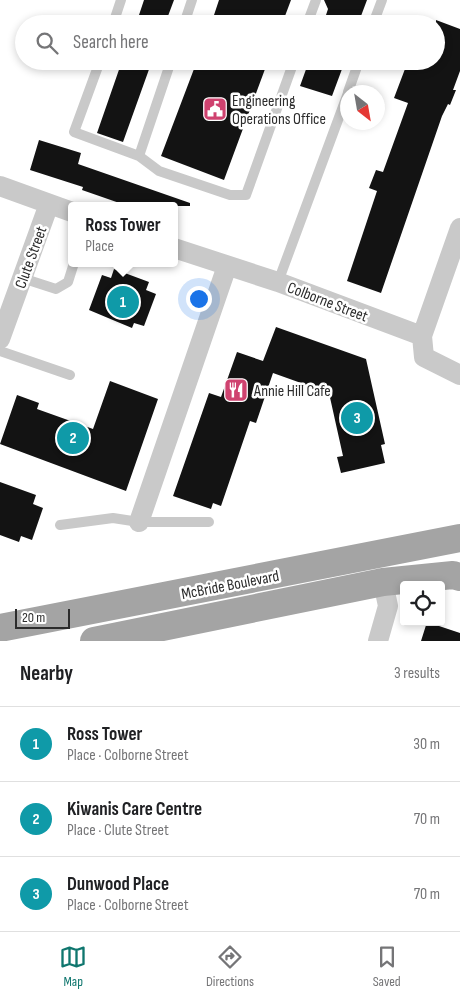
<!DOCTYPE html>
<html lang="en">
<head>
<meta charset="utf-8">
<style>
	body { margin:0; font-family:"Sofia Sans Condensed",sans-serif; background:#f6f6f6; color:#202124 }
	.controls { position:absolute; right:15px; bottom:15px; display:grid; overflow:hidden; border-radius:5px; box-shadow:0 2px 8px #0003 }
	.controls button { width:45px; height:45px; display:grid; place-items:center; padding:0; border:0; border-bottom:1px solid #e0e0e0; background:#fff; color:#202124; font:25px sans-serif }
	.compass { position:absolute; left:340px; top:85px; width:45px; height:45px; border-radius:50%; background:#fff; box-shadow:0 2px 8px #0003; rotate:149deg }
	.scale { position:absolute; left:15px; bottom:12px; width:55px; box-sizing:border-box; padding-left:5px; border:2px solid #2c2c2c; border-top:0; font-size:14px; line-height:18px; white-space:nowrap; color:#2c2c2c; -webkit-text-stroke:4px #fff; paint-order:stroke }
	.you { position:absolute; left:198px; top:298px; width:18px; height:18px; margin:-12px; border:4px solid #fff; border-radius:50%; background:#1a73e8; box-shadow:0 0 0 8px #1a73e833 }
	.badge { display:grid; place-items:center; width:32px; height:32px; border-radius:50%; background:#0f766e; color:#fff; font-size:16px; font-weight:700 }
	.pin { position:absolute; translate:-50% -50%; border:2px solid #fff; box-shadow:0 1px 5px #0006 }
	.popup { position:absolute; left:68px; top:202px; width:110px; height:65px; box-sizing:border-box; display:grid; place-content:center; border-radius:5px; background:#fff; filter:drop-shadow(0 1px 4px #0005); font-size:16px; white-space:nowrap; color:#757577 }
	.popup b { font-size:19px; color:#202124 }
	.popup::after { content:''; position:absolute; left:50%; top:100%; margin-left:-10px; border:10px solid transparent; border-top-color:#fff }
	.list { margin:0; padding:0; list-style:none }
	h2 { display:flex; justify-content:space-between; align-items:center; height:65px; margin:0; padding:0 20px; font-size:21px }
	h2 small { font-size:16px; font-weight:400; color:#757577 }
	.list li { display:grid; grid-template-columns:32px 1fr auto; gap:15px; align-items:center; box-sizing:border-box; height:75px; padding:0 20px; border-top:1px solid #e0e0e0 }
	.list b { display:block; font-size:19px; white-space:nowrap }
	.list p { margin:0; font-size:16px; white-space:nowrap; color:#757577 }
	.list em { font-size:16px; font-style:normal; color:#757577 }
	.icon { flex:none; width:28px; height:28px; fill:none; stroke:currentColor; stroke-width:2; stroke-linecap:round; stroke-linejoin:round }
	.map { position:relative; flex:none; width:460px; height:641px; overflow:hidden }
	.search { position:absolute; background:#fff; box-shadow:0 2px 8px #0003; left:15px; right:15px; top:15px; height:55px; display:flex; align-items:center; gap:12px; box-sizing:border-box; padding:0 18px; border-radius:28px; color:#757577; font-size:19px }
	.sheet { height:290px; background:#fff }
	nav { display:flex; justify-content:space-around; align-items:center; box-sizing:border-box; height:70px; border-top:1px solid #e0e0e0; background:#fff; font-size:14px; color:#757577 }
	nav a { display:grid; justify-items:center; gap:2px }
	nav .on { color:#0f766e }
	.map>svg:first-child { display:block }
	.building { fill:#131313 }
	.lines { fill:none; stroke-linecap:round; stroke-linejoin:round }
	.lane { stroke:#c9c9c9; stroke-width:10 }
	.street { stroke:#c9c9c9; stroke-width:20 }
	.primary { stroke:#a4a4a4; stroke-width:28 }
	.labels { text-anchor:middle; stroke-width:5; stroke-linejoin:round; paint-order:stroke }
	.poi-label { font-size:16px; fill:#2c2c2c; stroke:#fff; text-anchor:start }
	.street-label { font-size:16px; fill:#2c2c2c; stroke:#fff }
</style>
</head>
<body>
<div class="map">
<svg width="460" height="641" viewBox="0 0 460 641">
	<rect width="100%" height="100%" fill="#fff"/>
	<path class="building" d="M144,0H174L165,24H136Z
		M219,0H291L282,24H211Z
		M324,0H367L358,24H323L328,9Z
		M436,20L460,29V71L453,90H456L450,105L448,104L442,116L381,293L347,281L377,191L369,188L376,170L383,172L408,103L394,98L408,61H436Z
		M122,61H152L123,142L97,133Z
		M197,61H268L224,180L161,156Z
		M309,61H345L332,96L300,86Z
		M39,140L81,153L78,164L190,203V206H128L82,190L83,187L30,170Z
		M114,269L149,282L146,290L156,294L144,326L134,323L132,328L89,310L102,275L111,278Z
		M276,327L366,359L385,444L381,445L385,463L341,473L337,457L343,456L329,393L273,373L256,423L250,421L221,506L213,503L211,509L173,496L209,393L221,397L237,352L263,361Z
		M110,381L158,399L126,491L0,444L17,395L39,403L37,409L93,429Z
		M0,482L36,495L33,504L43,508L32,540L21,536L19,542L0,535Z
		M427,622L460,633V641H421Z"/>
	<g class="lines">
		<path class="lane" d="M113,24L121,0
			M184,24L192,0
			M307,24L316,0
			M373,24L382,0
			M100,61L74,132L139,156L159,171L230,195H246L294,61
			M348,92L359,61
			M139,156L171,61
			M22,278L56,289L68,282L74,263
			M278,282L348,93
			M0,351L70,375
			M60,525L113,518L139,522H209"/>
		<path class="street" d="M0,186L72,212
			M174,248L278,282L422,336L424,357L460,375
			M422,336L460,228
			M0,339L49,204
			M139,522L227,266
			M378,641L388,606L383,582"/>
		<path class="primary" d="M0,628L460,538
			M94,641L383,582L453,575L460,577"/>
	</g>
	<defs>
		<g id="civic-square" transform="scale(1.25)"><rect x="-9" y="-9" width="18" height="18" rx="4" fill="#cf426f" stroke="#fff"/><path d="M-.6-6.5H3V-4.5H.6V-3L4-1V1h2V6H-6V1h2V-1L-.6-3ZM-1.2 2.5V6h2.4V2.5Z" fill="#fff"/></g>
		<g id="restaurant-square" transform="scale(1.25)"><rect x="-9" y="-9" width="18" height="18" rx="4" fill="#cf426f" stroke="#fff"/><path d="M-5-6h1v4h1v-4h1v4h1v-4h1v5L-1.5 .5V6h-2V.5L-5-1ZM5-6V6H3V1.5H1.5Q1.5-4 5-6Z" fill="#fff"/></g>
	</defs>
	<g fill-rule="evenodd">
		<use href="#civic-square" x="215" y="109"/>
		<use href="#restaurant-square" x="236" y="390"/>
	</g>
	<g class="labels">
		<g class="poi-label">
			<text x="232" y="106">Engineering<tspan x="232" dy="18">Operations Office</tspan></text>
			<text x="254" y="396">Annie Hill Cafe</text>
		</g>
		<g class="street-label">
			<text transform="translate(30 257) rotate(-70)" y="6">Clute Street</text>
			<text transform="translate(328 301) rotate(21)" y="6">Colborne Street</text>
			<text transform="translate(230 584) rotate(-11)" y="6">McBride Boulevard</text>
		</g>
	</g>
</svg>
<div class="controls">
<button><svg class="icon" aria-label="locate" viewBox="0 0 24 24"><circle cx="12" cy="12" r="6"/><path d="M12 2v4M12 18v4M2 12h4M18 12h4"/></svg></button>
</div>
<svg class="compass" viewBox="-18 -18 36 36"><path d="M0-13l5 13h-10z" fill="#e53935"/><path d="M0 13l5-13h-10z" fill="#757577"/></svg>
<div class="scale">20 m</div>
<div class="you"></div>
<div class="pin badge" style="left:123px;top:302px;background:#0f9aa8">1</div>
<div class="popup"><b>Ross Tower</b>Place</div>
<div class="pin badge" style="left:73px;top:438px;background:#0f9aa8">2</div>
<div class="pin badge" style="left:357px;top:418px;background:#0f9aa8">3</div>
<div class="search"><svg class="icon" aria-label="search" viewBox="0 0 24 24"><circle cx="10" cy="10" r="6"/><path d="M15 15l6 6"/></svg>Search here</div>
</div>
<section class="sheet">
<h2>Nearby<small>3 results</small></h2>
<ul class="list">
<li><span class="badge" style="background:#0f9aa8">1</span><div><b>Ross Tower</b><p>Place · Colborne Street</p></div><em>30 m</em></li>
<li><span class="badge" style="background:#0f9aa8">2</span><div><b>Kiwanis Care Centre</b><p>Place · Clute Street</p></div><em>70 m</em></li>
<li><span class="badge" style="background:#0f9aa8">3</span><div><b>Dunwood Place</b><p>Place · Colborne Street</p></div><em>70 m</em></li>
</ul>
</section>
<nav>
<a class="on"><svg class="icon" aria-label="map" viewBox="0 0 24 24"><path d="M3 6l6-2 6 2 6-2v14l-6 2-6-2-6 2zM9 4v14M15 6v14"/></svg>Map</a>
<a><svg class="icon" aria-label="directions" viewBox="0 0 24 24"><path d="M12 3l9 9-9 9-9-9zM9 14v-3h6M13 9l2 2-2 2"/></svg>Directions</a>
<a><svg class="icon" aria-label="saved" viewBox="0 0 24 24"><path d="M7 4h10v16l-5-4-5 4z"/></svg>Saved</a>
</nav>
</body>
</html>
